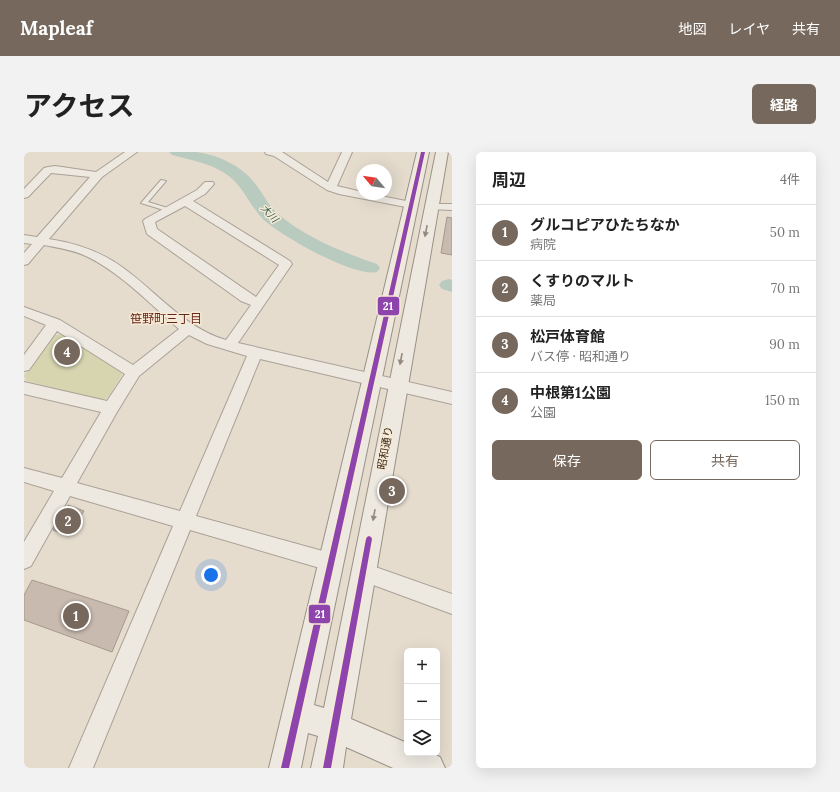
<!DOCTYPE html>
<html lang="ja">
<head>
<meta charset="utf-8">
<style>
	body { margin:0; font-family:Lora,"Noto Sans JP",serif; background:#f2f2f2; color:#222 }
	.controls { position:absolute; right:12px; bottom:12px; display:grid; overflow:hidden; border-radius:6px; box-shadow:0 4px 16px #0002 }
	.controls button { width:36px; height:36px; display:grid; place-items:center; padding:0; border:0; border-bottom:1px solid #e0e0e0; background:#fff; color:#222; font:20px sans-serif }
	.compass { position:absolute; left:332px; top:12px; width:36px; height:36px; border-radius:50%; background:#fff; box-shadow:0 4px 16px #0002; rotate:299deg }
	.you { position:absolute; left:187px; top:423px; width:14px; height:14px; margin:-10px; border:3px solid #fff; border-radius:50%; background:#1a73e8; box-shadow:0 0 0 6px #1a73e833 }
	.badge { display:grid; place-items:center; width:26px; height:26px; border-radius:50%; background:#76685c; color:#fff; font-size:13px; font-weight:700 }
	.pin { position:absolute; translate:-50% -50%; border:2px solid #fff; box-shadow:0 1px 4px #0006 }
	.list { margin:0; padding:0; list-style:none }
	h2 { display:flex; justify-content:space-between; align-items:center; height:52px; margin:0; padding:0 16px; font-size:17px }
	h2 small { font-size:13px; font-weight:400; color:#767676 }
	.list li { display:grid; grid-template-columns:26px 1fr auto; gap:12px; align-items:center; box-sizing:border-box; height:56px; padding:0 16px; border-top:1px solid #e0e0e0 }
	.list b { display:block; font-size:15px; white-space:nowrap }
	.list p { margin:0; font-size:13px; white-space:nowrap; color:#767676 }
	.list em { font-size:13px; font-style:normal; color:#767676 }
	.actions { display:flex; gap:8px; padding:12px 16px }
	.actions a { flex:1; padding:9px 0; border:1px solid #76685c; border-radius:6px; text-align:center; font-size:14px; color:#76685c }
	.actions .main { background:#76685c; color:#fff }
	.icon { flex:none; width:22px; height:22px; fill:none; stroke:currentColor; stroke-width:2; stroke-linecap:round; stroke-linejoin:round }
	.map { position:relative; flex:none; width:428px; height:616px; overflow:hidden; border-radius:6px }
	header { display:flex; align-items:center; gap:24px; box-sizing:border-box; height:56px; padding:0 20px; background:#76685c; color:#fff }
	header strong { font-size:19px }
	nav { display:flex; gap:22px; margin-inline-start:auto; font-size:14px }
	.intro { display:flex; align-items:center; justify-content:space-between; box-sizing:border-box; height:96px; padding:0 24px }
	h1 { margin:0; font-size:28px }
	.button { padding:10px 18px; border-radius:6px; background:#76685c; color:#fff; font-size:14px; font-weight:700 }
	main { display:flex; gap:24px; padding:0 24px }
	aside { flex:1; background:#fff; border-radius:6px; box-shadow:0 4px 16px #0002 }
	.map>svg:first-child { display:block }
	.green { fill:#d7d4b0 }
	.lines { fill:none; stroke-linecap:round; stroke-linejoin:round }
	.river { fill:#b9cabf; fill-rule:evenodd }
	.building { fill:#c9baaf; stroke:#a6988d }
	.lane-casing { stroke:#aaa197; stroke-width:2 }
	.street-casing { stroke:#aaa197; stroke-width:2 }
	.secondary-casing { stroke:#9a9186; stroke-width:2 }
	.lane { fill:#ede8e0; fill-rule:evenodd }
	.street { fill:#ede8e0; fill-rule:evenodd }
	.secondary { fill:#ede8e0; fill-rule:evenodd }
	.bus-1-casing { stroke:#f6ead4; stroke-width:3 }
	.bus-1 { fill:#8e44ad; fill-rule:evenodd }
	.oneway { fill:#94897f }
	.labels { text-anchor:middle; stroke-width:3; stroke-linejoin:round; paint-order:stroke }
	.far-water-label { font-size:10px; font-style:italic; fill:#2d5a54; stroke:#f6ead4 }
	.street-label { font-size:11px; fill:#3a2a1e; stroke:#f6ead4 }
	.neighbourhood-label { font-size:12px; fill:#67271d; stroke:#f6ead4 }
	.line-badge { stroke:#f6ead4; stroke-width:1.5 }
	.badge-label { font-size:11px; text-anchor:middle; font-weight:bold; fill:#fff }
</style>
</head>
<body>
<header>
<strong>Mapleaf</strong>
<nav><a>地図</a><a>レイヤ</a><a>共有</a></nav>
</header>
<div class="intro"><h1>アクセス</h1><a class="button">経路</a></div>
<main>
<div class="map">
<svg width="428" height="616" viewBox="0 0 428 616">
	<rect width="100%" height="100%" fill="#e5dcce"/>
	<path class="green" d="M39,182L98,218V223L84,245L77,249L3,229L0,224L30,183Z"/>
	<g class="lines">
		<path class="river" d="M145,0C154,0 164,0 173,0C193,3 216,13 229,29C238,39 243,52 253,61C280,85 318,100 353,112L356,116L353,120C331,126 255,83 239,67C225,53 219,33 202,22C186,11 166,8 148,3Z
			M425,127L428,128V140L418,137L415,133L418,129Z"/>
	</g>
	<path class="building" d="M423,65L428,66V103L417,101Z
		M44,353L60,359L45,384L29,378Z
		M8,428L105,459L88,500L0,468V443Z"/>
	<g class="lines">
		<g class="lane-casing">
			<path id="lane" d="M137,28L142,29L124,50L147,57V59H143L117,51Z"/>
		</g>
		<g class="street-casing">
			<path id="street" d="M101,0H113L78,25L25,87C51,91 76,99 98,115C132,139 160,176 202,188L227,153L217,149L123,82L119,69L121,67L173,38L181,30H189L190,32L181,42L169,49L266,109L268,112L214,191L428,240V252L236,207L172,364L306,401L313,404L316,410L313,416L306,419L166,378L69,616H45L149,374L46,344L7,414L0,417V390L30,339L0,330V316L38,326L77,260L0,242V230L83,249L101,222L33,179L5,218L0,219V203L22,173L0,164V155L36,168L109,213L155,177C126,152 98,122 64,105C50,98 35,96 20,93L4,112L0,113V101L8,92L0,91V83L13,85L66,25L27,21L4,45L0,46V37L20,16L24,15L31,14L72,20ZM161,54L255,113L232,145L133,77L131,70ZM165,183L183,192L223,204L156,359L53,331L93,260L115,224Z
				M241,0H258L304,30L318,0H328L313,34L338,40V42H347L387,50L393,53L387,56L315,42L303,38L250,4L242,2Z
				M407,52H428V58L403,57L401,55L403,53Z
				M340,411L428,442V462L333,427L330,420L333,413Z"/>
		</g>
		<g class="secondary-casing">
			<path id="secondary" d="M393,0H405L290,553L300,556L412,0H424L327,567L383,591V601H406L416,605L421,616H369L322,595L319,616H287L294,584L284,581L277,616H245Z"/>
		</g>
		<use href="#lane" class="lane"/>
		<use href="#street" class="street"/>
		<use href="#secondary" class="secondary"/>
		<g class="bus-1-casing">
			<path id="bus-1" d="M397,0H401L265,616H257Z
				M345,384L347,385L348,387L307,616H299L342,387L343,385Z"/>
		</g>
		<use href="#bus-1" class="bus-1"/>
	</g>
	<defs><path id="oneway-solid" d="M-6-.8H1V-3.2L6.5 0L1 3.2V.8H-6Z"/></defs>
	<g class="oneway">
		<use href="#oneway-solid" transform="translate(402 79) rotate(101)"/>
		<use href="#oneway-solid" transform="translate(377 207) rotate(101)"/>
		<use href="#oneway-solid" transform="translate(350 363) rotate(100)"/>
	</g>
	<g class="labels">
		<g class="far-water-label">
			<text transform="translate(246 61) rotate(47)" y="4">大川</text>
		</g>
		<g class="street-label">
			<text transform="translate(361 296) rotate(-80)" y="4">昭和通り</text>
		</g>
		<g class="neighbourhood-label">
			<text x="142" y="171">笹野町三丁目</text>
		</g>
	</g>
	<g class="line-badge">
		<rect x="353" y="144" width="23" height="20" rx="4" fill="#8e44ad"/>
		<rect x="284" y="452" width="23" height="20" rx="4" fill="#8e44ad"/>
	</g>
	<g class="badge-label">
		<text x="364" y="158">21</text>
		<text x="296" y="466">21</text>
	</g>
</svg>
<div class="controls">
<button>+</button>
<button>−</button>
<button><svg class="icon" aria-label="layers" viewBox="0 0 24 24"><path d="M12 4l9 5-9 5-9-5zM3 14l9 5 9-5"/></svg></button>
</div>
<svg class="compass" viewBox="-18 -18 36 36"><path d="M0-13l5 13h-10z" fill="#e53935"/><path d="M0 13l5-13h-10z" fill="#767676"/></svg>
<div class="you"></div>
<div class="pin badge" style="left:52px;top:464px">1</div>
<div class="pin badge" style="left:44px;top:369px">2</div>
<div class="pin badge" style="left:368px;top:339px">3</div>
<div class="pin badge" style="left:43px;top:200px">4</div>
</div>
<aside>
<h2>周辺<small>4件</small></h2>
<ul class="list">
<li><span class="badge">1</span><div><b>グルコピアひたちなか</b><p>病院</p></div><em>50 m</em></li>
<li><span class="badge">2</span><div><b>くすりのマルト</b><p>薬局</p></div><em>70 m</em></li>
<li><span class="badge">3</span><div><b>松戸体育館</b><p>バス停 · 昭和通り</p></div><em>90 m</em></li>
<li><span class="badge">4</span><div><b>中根第1公園</b><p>公園</p></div><em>150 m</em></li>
</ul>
<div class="actions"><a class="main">保存</a><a>共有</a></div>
</aside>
</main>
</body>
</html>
